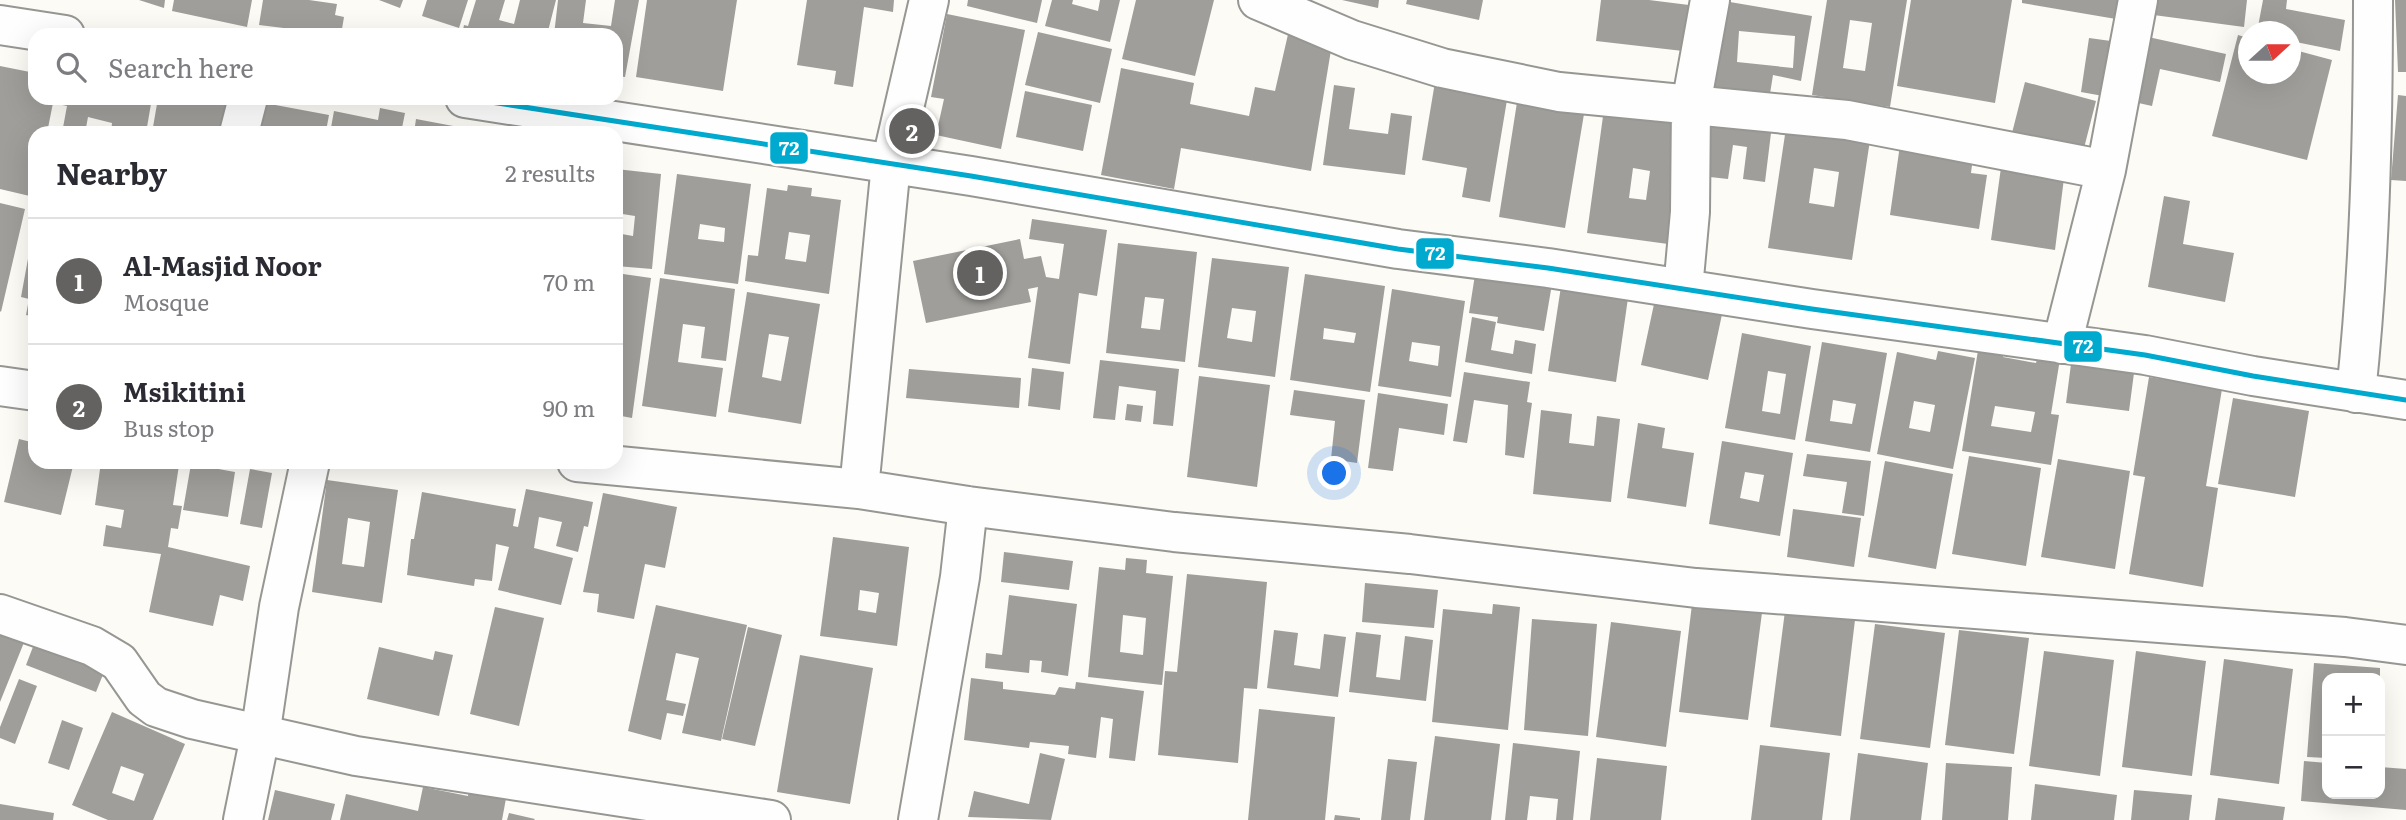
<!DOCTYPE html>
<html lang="en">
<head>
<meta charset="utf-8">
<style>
	body { margin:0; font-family:Literata,serif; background:#f7f7f7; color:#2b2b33 }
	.controls { position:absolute; right:21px; bottom:21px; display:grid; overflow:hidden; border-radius:14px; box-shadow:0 7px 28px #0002 }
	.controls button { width:63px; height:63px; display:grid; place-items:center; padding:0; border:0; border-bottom:2px solid #e1e1e2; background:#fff; color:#2b2b33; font:35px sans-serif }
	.compass { position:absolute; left:2238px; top:21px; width:63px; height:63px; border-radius:50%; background:#fff; box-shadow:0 7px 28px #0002; rotate:69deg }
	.you { position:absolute; left:1335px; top:474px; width:24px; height:24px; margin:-18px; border:5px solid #fff; border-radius:50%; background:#1a73e8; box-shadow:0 0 0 10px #1a73e833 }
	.badge { display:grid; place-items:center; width:46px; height:46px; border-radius:50%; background:#636260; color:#fff; font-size:23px; font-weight:700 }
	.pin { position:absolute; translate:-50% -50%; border:4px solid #fff; box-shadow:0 2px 7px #0006 }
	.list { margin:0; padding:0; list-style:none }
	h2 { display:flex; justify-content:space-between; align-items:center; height:91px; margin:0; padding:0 28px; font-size:30px }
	h2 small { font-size:23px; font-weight:400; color:#7c7c81 }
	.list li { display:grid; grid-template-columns:46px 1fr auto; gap:21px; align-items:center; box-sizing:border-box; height:126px; padding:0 28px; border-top:2px solid #e1e1e2 }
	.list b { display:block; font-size:26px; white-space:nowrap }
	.list p { margin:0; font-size:23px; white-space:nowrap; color:#7c7c81 }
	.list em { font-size:23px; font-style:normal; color:#7c7c81 }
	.icon { flex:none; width:38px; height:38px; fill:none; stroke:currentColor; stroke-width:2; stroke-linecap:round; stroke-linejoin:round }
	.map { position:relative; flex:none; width:2406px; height:820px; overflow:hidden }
	.search { position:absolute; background:#fff; box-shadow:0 7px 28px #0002; left:28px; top:28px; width:595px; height:77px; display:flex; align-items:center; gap:18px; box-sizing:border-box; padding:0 24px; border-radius:21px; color:#7c7c81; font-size:26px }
	.panel { position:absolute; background:#fff; box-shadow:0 7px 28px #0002; left:28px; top:126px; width:595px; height:343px; border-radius:21px }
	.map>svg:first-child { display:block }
	.building { fill:#a09e9a; fill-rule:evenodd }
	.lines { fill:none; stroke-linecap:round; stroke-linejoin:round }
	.minor-casing { stroke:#969693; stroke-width:42 }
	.minor { stroke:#fffefe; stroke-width:38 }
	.bus-1-casing { stroke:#fff; stroke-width:10 }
	.bus-1 { stroke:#00a9ce; stroke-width:5 }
	.line-badge { stroke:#fff; stroke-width:2.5 }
	.badge-label { font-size:19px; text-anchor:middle; font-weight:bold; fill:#fff }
</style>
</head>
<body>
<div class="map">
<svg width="2406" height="820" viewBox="0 0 2406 820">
	<rect width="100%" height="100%" fill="#fcfbf5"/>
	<path class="building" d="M139,0H165L164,8Z
		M174,0H252L247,27L172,11Z
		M263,0H309L337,4L335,15L344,17L341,35L259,25Z
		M379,0H403L400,8Z
		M427,0H468L459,28L422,16Z
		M476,0H505L499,20L514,24L520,0H556L547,35H462L464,25L468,26Z
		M558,0H586L583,23L611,26L615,0H639L625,77L616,76V35H554Z
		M647,0H737L723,91L636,77Z
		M807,0H894L893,12L864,7L853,87L834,84L836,71L797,65Z
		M968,0H1042L1037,23L967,6Z
		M1052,0H1073L1072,4L1098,11L1100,0H1120L1110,42L1045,26Z
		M1136,0H1214L1195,76L1122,59Z
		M1342,0H1379L1378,8Z
		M1407,0H1483L1479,20L1406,4Z
		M1601,0H1649L1689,5L1683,51L1596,41Z
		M1827,0H1907L1890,107L1812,95ZM1850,20L1872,23L1865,71L1843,68Z
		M1911,0H2012L1995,103L1897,86Z
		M2022,0H2119L2116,19L2022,3Z
		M2147,0H2247L2244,27L2146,14Z
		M2263,0H2287L2286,9L2345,20L2340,51L2291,41V32H2257Z
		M2395,0H2406V72H2398Z
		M1724,1L1812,16L1801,81L1773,75L1769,100L1710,90ZM1739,31L1795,36L1793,68L1737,62Z
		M947,14L1025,30L1001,149L936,135L944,99L931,97Z
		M1289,30L1333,38L1311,171L1181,148L1174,189L1101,175L1121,68L1194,83L1190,104L1249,116L1255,87L1275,91Z
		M1038,32L1112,49L1100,103L1025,85Z
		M2139,35L2226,54L2220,82L2160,69L2152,106L2125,100Z
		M2238,35L2248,38V74H2291V49L2332,60L2307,160L2212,136Z
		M2089,38L2111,41L2103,96L2081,92Z
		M0,66L35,73V98H152L146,133H111L112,123L88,117L85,133H62L67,106L53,103L47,133H35L34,197L0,189Z
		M1435,82L1508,94L1490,202L1462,197L1467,168L1422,160Z
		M2025,82L2096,101L2083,152L2012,133Z
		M1334,85L1355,88L1349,129L1388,134L1391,113L1412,116L1405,175L1323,165Z
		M1025,91L1092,105L1083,151L1016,137Z
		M2398,95L2406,96V181L2391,180Z
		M1518,96L1585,108L1565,228L1499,217Z
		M158,98H186L237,106L233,133H152Z
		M254,101L329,115L326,131L248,133Z
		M380,108L405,113L401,133H330L334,111L378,120Z
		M1604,109L1684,120L1668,244L1587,233ZM1633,168L1650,171L1646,200L1629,198Z
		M1709,116L1772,125L1765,182L1743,179L1747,147L1733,145L1728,179L1701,176Z
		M416,119L485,132V133H414Z
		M501,127L529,132L528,133H500Z
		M1786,128L1870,140L1852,260L1768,248ZM1814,168L1839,172L1834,207L1809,203Z
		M1900,145L1973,157L1971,173L1987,175L1979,229L1890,215Z
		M2003,153L2066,162L2055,250L1991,240Z
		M616,169L661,174L652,269L616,266V233L633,236L635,216L616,213Z
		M677,174L751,184L738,284L664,274ZM700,224L725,228L724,242L698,239Z
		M788,185L812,188L811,196L841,200L829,294L745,281L748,255L758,256L767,188L787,191ZM789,232L810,235L806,262L785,259Z
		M2164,196L2190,201L2183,244L2234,253L2225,302L2148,287Z
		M0,203L25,209L1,312L0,311Z
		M1032,219L1107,230L1097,296L1079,293L1070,364L1028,358L1038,287L1028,289L1031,302L926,323L913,261L1020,239L1024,259L1041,256L1046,277L1059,279L1064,244L1029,239Z
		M34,226H35V317L26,315L29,299L21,297Z
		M1118,243L1197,252L1185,362L1106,353ZM1145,297L1164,299L1160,330L1141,328Z
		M1212,258L1289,267L1275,377L1198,367ZM1232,308L1256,311L1252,342L1227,338Z
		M1477,262L1552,284L1544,331L1497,323L1498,317L1469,313Z
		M616,273L651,278L632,418L616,415Z
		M1305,274L1385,286L1370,392L1290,380ZM1324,328L1356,333L1354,343L1323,339Z
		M660,278L735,289L726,361L701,358L705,327L683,324L678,362L723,368L716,417L642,406Z
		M1562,280L1629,291L1616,382L1548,371Z
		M1392,289L1465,301L1451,397L1378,386ZM1412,342L1440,346L1438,366L1409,361Z
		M1657,290L1724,305L1708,380L1641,365Z
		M747,292L820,304L801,424L728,412ZM769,334L789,337L781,381L762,377Z
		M1472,317L1496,322L1491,350L1513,354L1515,340L1536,344L1532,374L1465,362Z
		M1742,333L1811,346L1795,440L1725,428ZM1768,371L1786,374L1780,414L1762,411Z
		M1822,342L1887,353L1870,452L1805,441ZM1833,400L1856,404L1852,424L1830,421Z
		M1979,344L2004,348L2003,357L2036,363L2038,355L2060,359L2051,414L2059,415L2051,465L1962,451ZM1995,406L2035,412L2031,432L1991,426Z
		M1938,351L1975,358L1953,469L1877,454L1897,352L1936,360ZM1914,401L1935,405L1930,432L1909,428Z
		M1100,360L1179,369L1173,426L1153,424L1156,391L1119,386L1115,420L1093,418Z
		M2071,364L2134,373L2129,411L2066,403Z
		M1032,368L1064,372L1060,410L1028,406Z
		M909,369L1021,378L1019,408L906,398Z
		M1464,372L1530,382L1527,402L1532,403L1524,458L1505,455L1508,405L1474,400L1467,443L1453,441Z
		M1199,376L1270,385L1257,487L1187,477Z
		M2149,377L2222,389L2206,486L2218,488L2203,587L2129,574L2145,477L2133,475Z
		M1294,390L1365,400L1357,463L1331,459L1335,421L1290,415Z
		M1378,393L1448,404L1444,435L1399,428L1393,471L1368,468Z
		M2233,398L2309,411L2295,497L2218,484Z
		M1127,404L1143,406L1141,422L1125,420Z
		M1541,410L1572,414L1569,443L1594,446L1597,416L1620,419L1611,502L1533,494Z
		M1638,423L1665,428L1662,448L1694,453L1686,507L1627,498Z
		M19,439L35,443V462H74L61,515L4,502Z
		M1722,441L1793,453L1780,536L1709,524ZM1745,472L1764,475L1759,502L1740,498Z
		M1807,454L1871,461L1864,516L1842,513L1847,482L1803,476Z
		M1969,456L2041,468L2026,566L1952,554Z
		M2058,459L2130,471L2115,569L2041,557Z
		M1885,461L1953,474L1936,569L1868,557Z
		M101,462L179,465L173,505L182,506L178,529L171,528L168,547L250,566L243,601L220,595L213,626L149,612L161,554L103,546L106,525L121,528L124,510L95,505Z
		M191,464L235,472L228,517L183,510Z
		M250,469L272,473L262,528L240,524Z
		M327,480L398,490L382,603L312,592ZM348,518L370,522L364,567L342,564Z
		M526,489L593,502L588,527L584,526L578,552L556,546L562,522L539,517L534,548L573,558L561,605L498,590L509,547L496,544L492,581L475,579L474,586L407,575L411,539H414L422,492L516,509L513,526L518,527Z
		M603,493L677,507L665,568L645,564L634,619L597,612L599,594L583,592Z
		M1793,509L1861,518L1854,567L1787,557Z
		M833,537L909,547L897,646L820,636ZM860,590L879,593L876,613L858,610Z
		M1004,552L1073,561L1069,590L1001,582Z
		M1126,558L1147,560L1146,573L1173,576L1162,685L1088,677L1099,567L1125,570ZM1123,615L1146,618L1143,655L1120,652Z
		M1187,574L1267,582L1257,689L1244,688L1238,763L1158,755L1165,671L1177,672Z
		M1365,583L1438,590L1434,628L1362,622Z
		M1009,595L1077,604L1068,676L1041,672L1042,661L1030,660L1029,673L985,668L986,653L1002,655Z
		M1693,596L1763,605L1748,720L1679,712Z
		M1493,604L1520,607L1508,730L1432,722L1443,609L1492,614Z
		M656,605L747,625L721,741L682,733L699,658L676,653L666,700L686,704L683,716L667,713L661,740L628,731Z
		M495,607L544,618L519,726L470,714Z
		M1785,611L1855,620L1841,736L1770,727Z
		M1532,619L1597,624L1588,736L1524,730Z
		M1611,622L1681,631L1666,747L1596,737Z
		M0,624L27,635L0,702Z
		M1875,624L1945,633L1930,748L1860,739Z
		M748,627L782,635L755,746L722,739Z
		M1274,630L1298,633L1294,665L1320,669L1324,634L1346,637L1338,697L1267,688Z
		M1959,630L2029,638L2014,754L1945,745Z
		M1356,632L1381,635L1376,677L1400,680L1405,636L1433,640L1426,701L1349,692Z
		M36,639L106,667L96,692L26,665Z
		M379,647L433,660L435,651L453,655L439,716L367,699Z
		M2044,651L2114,660L2100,776L2029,766Z
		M2136,651L2206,661L2192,776L2122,767Z
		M800,655L873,668L850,804L777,792Z
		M2224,659L2293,669L2279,784L2210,775Z
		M2314,663L2380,668V678H2327V758L2307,757Z
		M971,678L1003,682V689L1055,695L1059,687L1075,689L1076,682L1144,691L1135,761L1109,758L1113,719L1101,717L1096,758L1068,754L1069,746L1030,742L1029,748L964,740Z
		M19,679L37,686L15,744L0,738V727Z
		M1259,709L1335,717L1325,820H1248Z
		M112,712L185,744L153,820H108L72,805ZM121,766L144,774L134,801L112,793Z
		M62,720L83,728L69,770L48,763Z
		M1435,736L1500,744L1491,820H1424Z
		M1513,743L1580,751L1573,820H1556L1558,799L1530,796L1527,820H1505Z
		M1760,745L1830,753L1822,820H1751Z
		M1040,753L1065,759L1051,820L968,817L974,791L1029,804Z
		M1858,753L1928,763L1921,820H1850Z
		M1597,758L1667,766L1661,820H1590Z
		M1388,759L1417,762L1410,820H1381Z
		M2304,761L2327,763V794H2380V767L2406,769V810L2301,801Z
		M1946,763L2012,767L2008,820H1942Z
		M2035,784L2117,795L2114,820H2031Z
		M469,786L507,793L502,820H340L346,794L418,811L423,787L468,796Z
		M275,790L335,804L331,820H268Z
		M2134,790L2192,795L2189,820H2131Z
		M2218,798L2285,807L2283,820H2215Z
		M0,804L54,813L53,820H0Z
		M509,813L535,819L534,820H507Z
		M1335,815L1360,818V820H1334Z"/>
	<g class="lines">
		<g class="minor-casing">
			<path id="minor" d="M1258,0L1352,40L1442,68L1559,92L1847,120L2106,170
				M0,25L65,35
				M465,98L971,176L1398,249L1548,268L1812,309L2145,355L2253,376L2406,400
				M239,133L248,98
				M1683,289L1690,212L1691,105L1710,0
				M2062,344L2106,170L2138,0
				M0,386L35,391
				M2356,393C2370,262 2373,132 2373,0
				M577,462L859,489L968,506L1174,532L1410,554L1696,588L2345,637L2406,645
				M859,489L891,164L929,0
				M0,614L92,646L119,662L144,698L156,707L192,719L356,756L771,820
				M243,820L260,736L279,607L310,462
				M918,820L960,577L968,506"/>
		</g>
		<use href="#minor" class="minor"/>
		<g class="bus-1-casing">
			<path id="bus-1" d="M465,98L971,176L1398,249L1548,268L1812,309L2145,355L2253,376L2406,400"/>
		</g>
		<use href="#bus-1" class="bus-1"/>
	</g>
	<g class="line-badge">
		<rect x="769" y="131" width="40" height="34" rx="7" fill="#00a9ce"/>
		<rect x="1415" y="237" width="40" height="33" rx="7" fill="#00a9ce"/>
		<rect x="2063" y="330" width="40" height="33" rx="7" fill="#00a9ce"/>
	</g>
	<g class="badge-label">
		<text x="789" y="155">72</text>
		<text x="1435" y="260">72</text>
		<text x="2083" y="353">72</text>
	</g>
</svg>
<div class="controls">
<button>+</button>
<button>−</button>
</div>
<svg class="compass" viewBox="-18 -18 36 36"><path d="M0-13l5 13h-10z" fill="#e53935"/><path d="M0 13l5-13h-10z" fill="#7c7c81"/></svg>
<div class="you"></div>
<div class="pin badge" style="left:980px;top:273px">1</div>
<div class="pin badge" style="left:912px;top:131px">2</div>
<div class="search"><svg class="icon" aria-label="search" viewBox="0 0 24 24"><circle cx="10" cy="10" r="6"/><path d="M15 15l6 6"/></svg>Search here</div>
<section class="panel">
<h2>Nearby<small>2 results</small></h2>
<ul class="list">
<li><span class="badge">1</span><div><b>Al-Masjid Noor</b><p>Mosque</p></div><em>70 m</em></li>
<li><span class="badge">2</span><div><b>Msikitini</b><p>Bus stop</p></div><em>90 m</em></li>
</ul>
</section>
</div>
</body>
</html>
